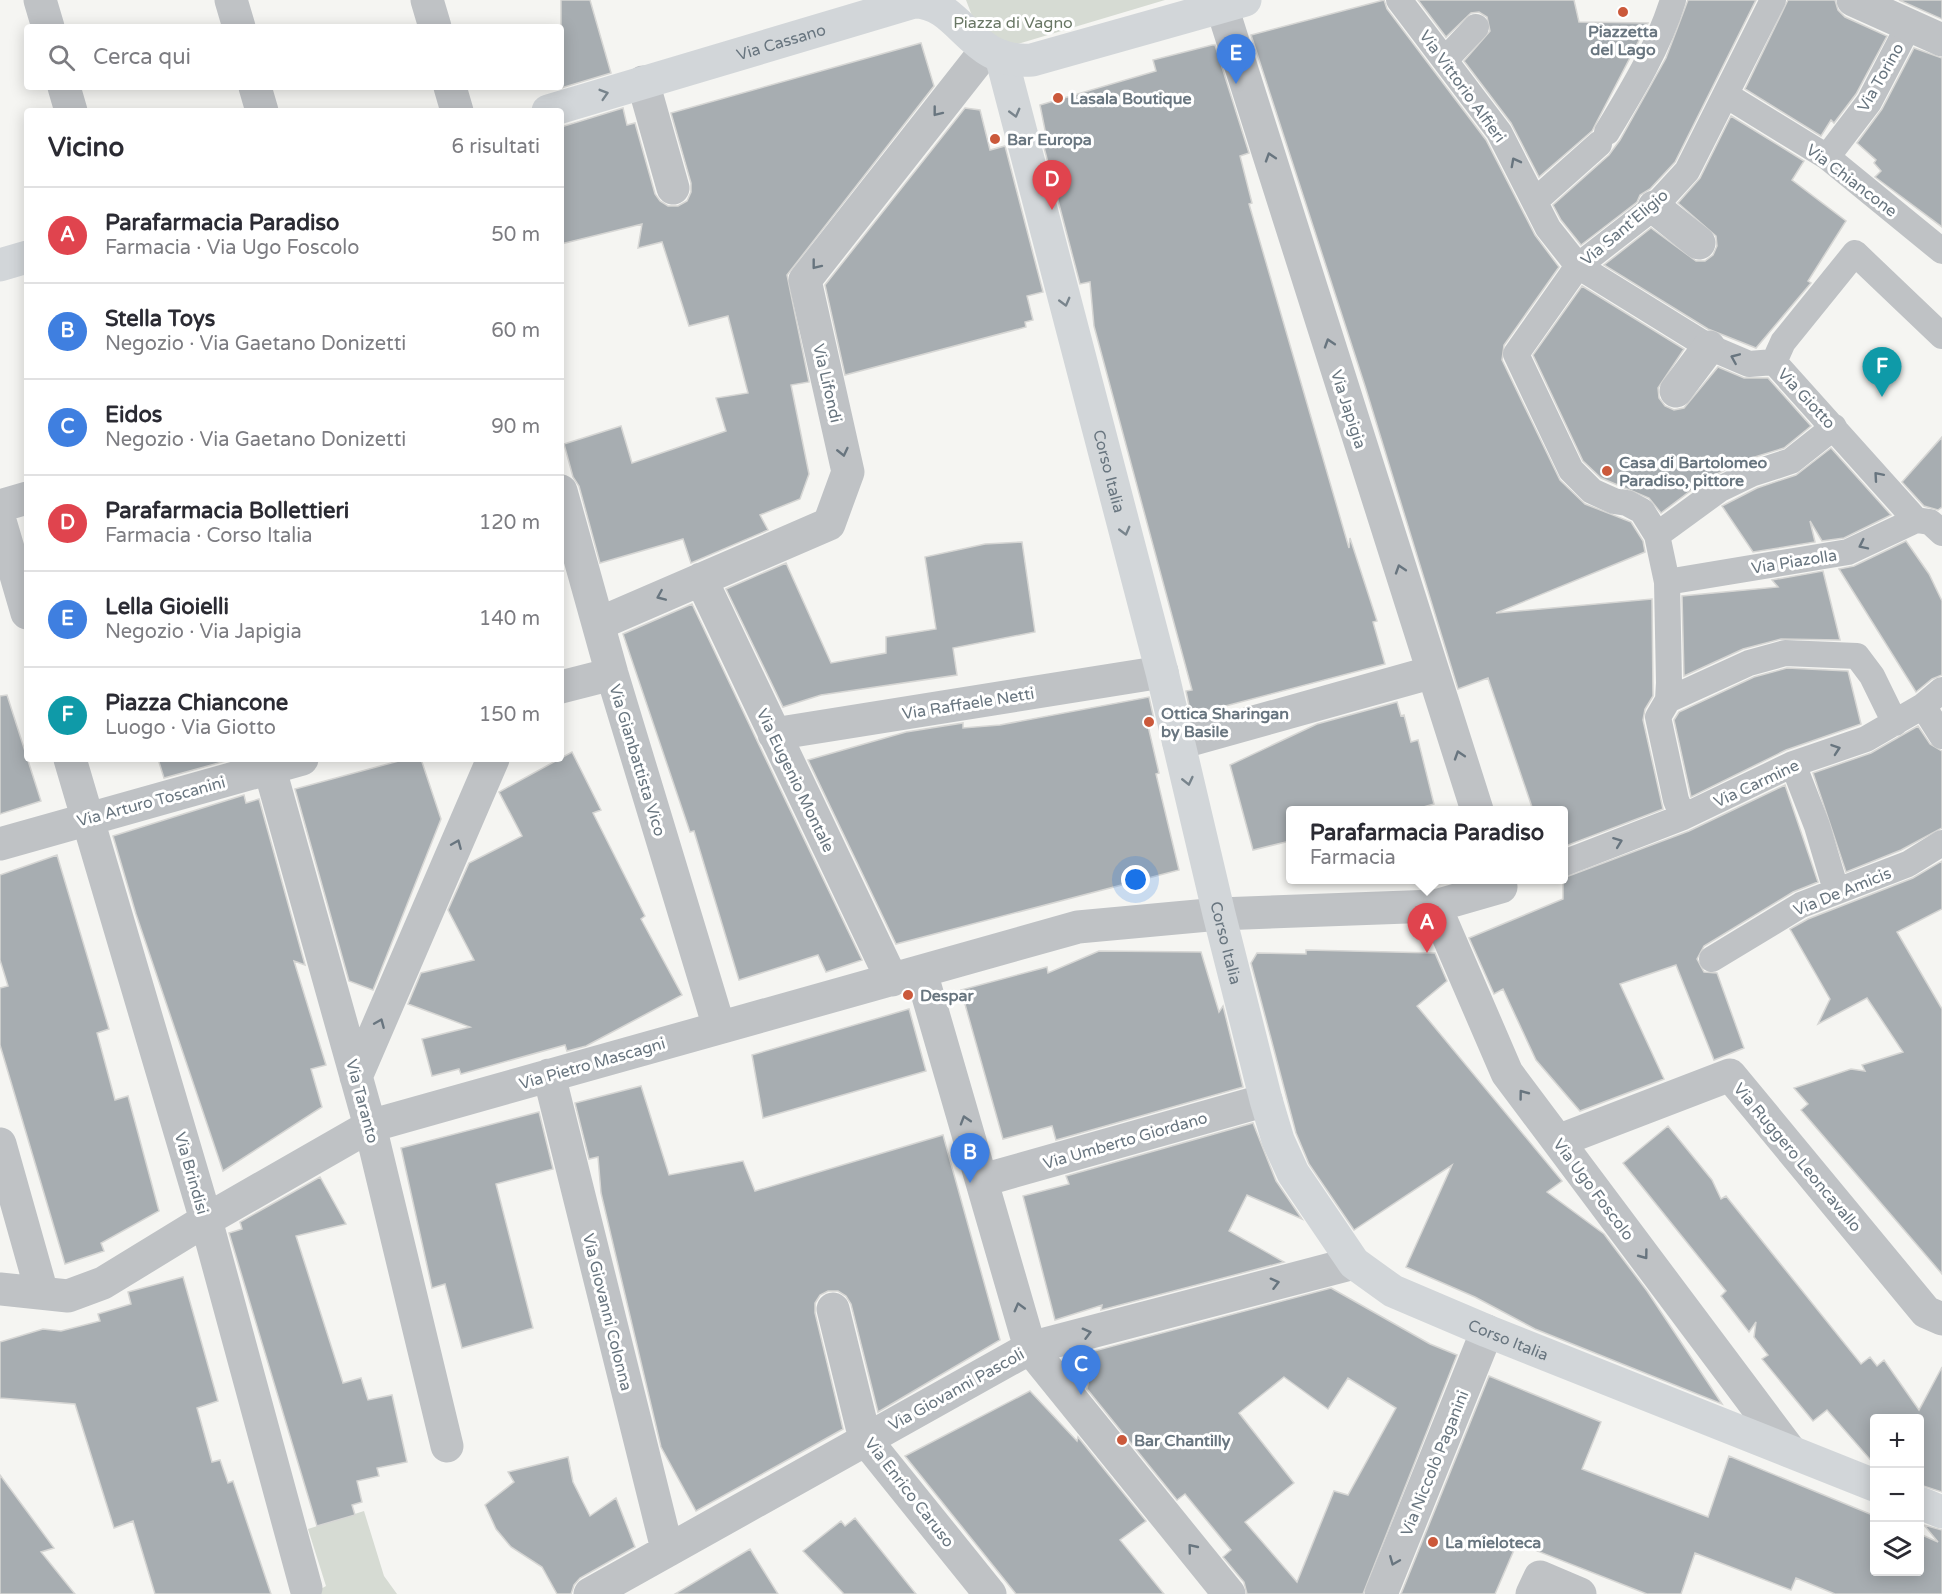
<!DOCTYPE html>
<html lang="it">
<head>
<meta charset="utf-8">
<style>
	body { margin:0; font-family:"Varela Round",sans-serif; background:#f7f7f7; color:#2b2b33 }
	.controls { position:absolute; right:18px; bottom:18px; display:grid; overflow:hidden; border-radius:6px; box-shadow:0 3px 15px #0003 }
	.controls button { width:54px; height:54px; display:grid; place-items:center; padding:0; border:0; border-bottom:2px solid #e1e1e2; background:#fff; color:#2b2b33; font:30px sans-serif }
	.you { position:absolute; left:1136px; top:880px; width:21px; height:21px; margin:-15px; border:4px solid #fff; border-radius:50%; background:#1a73e8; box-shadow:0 0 0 9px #1a73e833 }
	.badge { display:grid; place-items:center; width:39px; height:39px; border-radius:50%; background:#0b8043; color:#fff; font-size:20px; font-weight:700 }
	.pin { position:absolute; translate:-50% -50px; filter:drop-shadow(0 2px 3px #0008) }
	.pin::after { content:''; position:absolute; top:32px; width:21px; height:18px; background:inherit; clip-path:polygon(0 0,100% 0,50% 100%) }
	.popup { position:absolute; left:1286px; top:806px; width:282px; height:78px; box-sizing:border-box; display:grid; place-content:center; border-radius:6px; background:#fff; filter:drop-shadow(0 2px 4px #0005); font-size:20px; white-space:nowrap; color:#7c7c81 }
	.popup b { font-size:22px; color:#2b2b33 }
	.popup::after { content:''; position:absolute; left:50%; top:100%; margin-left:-12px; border:12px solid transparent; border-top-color:#fff }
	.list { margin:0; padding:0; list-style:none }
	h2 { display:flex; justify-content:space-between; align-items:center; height:78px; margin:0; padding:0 24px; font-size:26px }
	h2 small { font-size:20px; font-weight:400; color:#7c7c81 }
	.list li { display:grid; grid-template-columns:39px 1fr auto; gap:18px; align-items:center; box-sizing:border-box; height:96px; padding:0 24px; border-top:2px solid #e1e1e2 }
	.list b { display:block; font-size:22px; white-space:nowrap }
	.list p { margin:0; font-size:20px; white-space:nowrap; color:#7c7c81 }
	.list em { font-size:20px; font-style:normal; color:#7c7c81 }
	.icon { flex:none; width:33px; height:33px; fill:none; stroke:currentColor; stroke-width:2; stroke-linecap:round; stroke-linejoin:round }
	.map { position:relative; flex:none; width:1942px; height:1594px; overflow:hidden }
	.search { position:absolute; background:#fff; box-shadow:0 3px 15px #0003; left:24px; top:24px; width:540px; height:66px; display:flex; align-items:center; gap:15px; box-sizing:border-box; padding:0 21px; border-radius:6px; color:#7c7c81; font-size:22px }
	.panel { position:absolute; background:#fff; box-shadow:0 3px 15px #0003; left:24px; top:108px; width:540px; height:654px; border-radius:6px }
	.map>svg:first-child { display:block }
	.green { fill:#d6dbd3 }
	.building { fill:#a7adb1; stroke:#d6d6d4; stroke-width:1.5; fill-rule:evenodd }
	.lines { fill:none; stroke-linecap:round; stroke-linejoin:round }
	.pedestrian { stroke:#bfc2c5; stroke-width:26 }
	.minor { stroke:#bfc2c5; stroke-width:33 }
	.secondary { stroke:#d2d6d9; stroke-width:33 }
	.oneway { stroke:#78848c }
	.oneway2 { stroke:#68757f }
	.poi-dot { fill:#cb593b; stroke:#fff; stroke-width:2 }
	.labels { text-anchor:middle; stroke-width:6; stroke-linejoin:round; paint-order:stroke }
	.park-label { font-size:16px; fill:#697765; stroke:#fff }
	.poi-label { font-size:16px; font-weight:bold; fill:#68757f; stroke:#fff; text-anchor:start }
	.street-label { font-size:16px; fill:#68757f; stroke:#fff }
</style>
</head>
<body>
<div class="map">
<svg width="1942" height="1594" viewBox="0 0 1942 1594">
	<rect width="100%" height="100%" fill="#f5f5f2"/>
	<path class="green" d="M966,0H1165L1011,46L976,26Z
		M364,1511L384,1576L397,1594H312L326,1586L308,1529Z"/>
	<path class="building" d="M561,0H590L611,73L561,88Z
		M1384,0L1387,9L1486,140L1535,235L1559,267L1504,345L1502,360L1560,480L1585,504L1631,522L1643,541L1645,552L1496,613L1652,599L1653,696L1645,709L1643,720L1663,809L1563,847V810H1533L1488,678L1458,689L1365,386L1251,35Z
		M1418,0H1574L1579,22L1648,23L1592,131L1539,177L1511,123L1464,61L1490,31L1487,17L1479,12L1471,13L1446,37Z
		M1688,0H1756L1675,162L1650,189L1640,195L1637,202L1581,245L1561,220L1553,205L1609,155L1620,140L1666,58Z
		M1788,0H1835L1838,10L1845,17L1887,36L1856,94L1834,123L1831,120L1821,136L1745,89Z
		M1899,0H1942V19Z
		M921,43L934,86L787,275L809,382L791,385L809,474L800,499L760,515L768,530L691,563L683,539L600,563L579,486L573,477L564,444L621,426L632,463L726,431L716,398L748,393L728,316L689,326L662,242L638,248L642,224L561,244V127L623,108L627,125L635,123L655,194L660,201L668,206H678L687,201L691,192V183L671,113Z
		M1212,45H1215L1249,153L1240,156L1252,203L1249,204L1349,548L1350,538L1377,621L1373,622L1385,664L1191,715L1186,691L1192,690L1094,326L1090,282L1080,284L1041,136L1046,135L1040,105L1156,71L1153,60Z
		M1914,48L1942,58V227L1875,177L1881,171L1874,163L1876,160L1857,143L1882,109Z
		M965,108L980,110L990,150L1005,146L1043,292L1027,296L1033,320L1025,322L1026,327L845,375L825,285Z
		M1731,116L1804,161L1792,180L1846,221L1808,281L1811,283L1756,348L1708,329L1604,265L1651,228L1696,261H1705L1713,255L1717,246L1716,236L1678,203L1700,178Z
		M1582,286L1684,349L1658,388L1659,398L1665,406L1674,410L1684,408L1718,367L1744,378H1768L1811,426L1784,448L1745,460L1705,480L1661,513L1649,498L1601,478L1583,461L1533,355Z
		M1942,437V507L1938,510L1924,506L1902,482Z
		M1831,448L1891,515L1844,538L1822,541L1810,521L1815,542L1753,552L1722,506L1757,488L1796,475Z
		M1906,541L1929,574L1942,601V675L1932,679L1916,692L1839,569L1854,566Z
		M1022,542L1035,632L953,648L957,675L821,695L783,707L726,589L786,563L831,663L886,653V637L936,629L925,557L985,544Z
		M1823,571L1840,640L1781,639L1743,649L1684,676L1682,596L1778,587L1772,580Z
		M692,604L759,745L862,960L826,972L818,955L739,980L694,831L690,832L623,634Z
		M1787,668L1848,671L1861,724L1786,750L1691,797L1674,720L1679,712L1754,677Z
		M7,695L41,801L0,814V696Z
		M1149,697L1155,724L1148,726L1159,773L1156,774L1179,870L896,944L808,760L906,732L963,723V728L1000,725Z
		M1397,702L1401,716L1404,715L1411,742L1418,740L1434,804L1413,810H1290V841L1253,850L1230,765L1317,724Z
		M1918,726L1930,744L1942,751V828L1901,850L1846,872L1813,773L1871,753Z
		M572,752L601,810L593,813L645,916L641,919L682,995L586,1046L567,1051L565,1045L461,1074L459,1069L432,1076L422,1039L470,1027L408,1004L421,973L474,960L448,910L469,863L522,836L499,792Z
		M158,759H233L164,778Z
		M406,759H421L441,819L373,990L349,981L295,789Z
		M1785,785L1818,882L1793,892L1704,946L1697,959L1704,972L1717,973L1744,1048L1714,1060L1676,965L1620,984L1664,1079L1580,1111L1536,1060L1503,989L1494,994L1469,938L1563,899V878L1689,831Z
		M244,795L246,803L259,799L305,965L294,961L326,1065L311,1069L322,1107L223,1171L136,914L113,836Z
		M57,855L109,1029L97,1033L115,1100L128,1096L159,1211L101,1243L104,1251L65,1264L0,1045V988L8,986L0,960V875Z
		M1942,861V909L1897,932L1942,1009V1274L1801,1110L1808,1104L1794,1088L1851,1069L1865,1071L1862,1065L1903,1052L1867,998L1818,1024L1830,999L1790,929L1808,919L1913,878Z
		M1306,950L1435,953L1447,981L1417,1006L1562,1181L1547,1192L1604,1234L1647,1291L1722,1404L1535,1329L1475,1297L1406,1267L1452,1165L1354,1230L1309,1164L1296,1133L1251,963L1257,953L1306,954Z
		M1099,951L1201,952L1219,1012L1223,1006L1243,1087L1056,1140L1052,1126L1003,1139L961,990L1047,967L1048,973Z
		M909,1009L926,1071L763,1118L752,1055Z
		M641,1086L669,1175L743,1161L755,1191L943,1135L1000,1340L878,1412L851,1304L846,1296L838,1291H828L820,1295L815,1303V1313L843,1429L696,1511L661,1447L601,1193L598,1157L589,1159L575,1103Z
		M539,1112L553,1169L496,1184L533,1328L462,1348L445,1284L432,1288L401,1148Z
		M1253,1123L1276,1181L1302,1219L1247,1195L1229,1231L1284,1262L1101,1310L1102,1305L1055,1320L1023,1196L1069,1184L1066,1176Z
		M1668,1126L1712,1180L1721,1199L1726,1196L1861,1364L1870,1357L1877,1366L1884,1360L1919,1410L1942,1367V1492L1920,1485V1419H1875V1465L1827,1410L1813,1421L1762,1359L1768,1355L1754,1337L1756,1322L1749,1332L1721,1296L1726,1291L1623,1163Z
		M320,1177L346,1224L296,1236L343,1383L361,1378L368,1400L392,1395L407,1462L377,1468L379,1476L357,1481L362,1502L352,1505L355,1515L317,1526L229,1233L242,1229L240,1222Z
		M183,1277L218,1401L197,1408L212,1462L220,1460L228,1483L233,1481L271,1594H155L133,1521L114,1528L75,1404L0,1398V1342L43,1329L61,1331L100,1321L98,1314L131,1304L128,1292Z
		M1331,1288L1430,1344L1457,1355L1363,1594H1247L1244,1582L1223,1557L1231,1550L1185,1494L1177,1500L1087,1389L1094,1351ZM1284,1377L1328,1409L1348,1378L1396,1408L1348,1495L1334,1491L1297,1582L1245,1522L1294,1483L1239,1413Z
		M1489,1376L1601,1422L1582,1469L1708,1517L1729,1456L1875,1516V1572H1920V1534L1938,1542L1924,1525L1942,1530V1594H1835L1796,1578L1791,1590L1695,1553L1681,1594H1647L1517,1543L1495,1594H1401Z
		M1030,1391L1077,1441L1078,1437L1146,1521L1120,1540L1164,1594H1016L905,1456Z
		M568,1457L573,1482L590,1516L616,1498L635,1547L580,1578L574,1585L571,1594H557L542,1567L511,1547L496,1529L485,1505L514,1482L508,1472Z
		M0,1475L54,1548L41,1552L75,1594H0Z
		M855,1518L916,1594H844L803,1551L841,1521L845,1526Z
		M750,1549L778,1594H675Z"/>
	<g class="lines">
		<path class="pedestrian" d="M1399,0L1499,132L1548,228L1578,266L1709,347L1749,364L1774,362L1916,520
			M1446,59L1476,27
			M1726,95L1827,157L1942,251
			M1607,132C1633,89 1658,48 1673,0
			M1827,157L1869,102L1909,25
			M1535,201L1599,144
			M1774,362L1783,342L1855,253L1942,336
			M1916,520L1930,522L1942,533
			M1657,535L1720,489L1751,474L1791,461L1834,427
			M1667,582L1848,552L1916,520
			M1668,700L1749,663L1785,653L1857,656L1872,676L1895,723
			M1923,706L1942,736
			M1793,764L1817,826L1836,890
			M1683,817L1676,800L1658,717L1668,700L1669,683L1667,582L1657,535L1642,511L1627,503L1614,501L1592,491L1571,470L1516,354L1578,266L1654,207L1687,171L1773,0
			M1564,863L1683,817L1793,764L1866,739L1923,706L1942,690
			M1712,959L1801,905L1908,864L1942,843"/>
		<path class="minor" d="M40,0L48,27
			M231,0L239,27
			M427,0L435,27
			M1853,0L1942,40
			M1222,7L1477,810
			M643,82L673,188
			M64,87L71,111
			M255,87L262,111
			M450,87L457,111
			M1654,207L1699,243
			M1676,391L1709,347
			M561,491L612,674L719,1027
			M0,506L27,498
			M0,521L27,613
			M701,579L892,980
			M598,624L829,524L848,472L805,280L986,50
			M561,687L612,674
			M774,734L1162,672
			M1179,743L1433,672
			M70,759L206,1220L306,1588
			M267,759L370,1126L447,1446
			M0,844L302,759
			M1435,906L1507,1073L1790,1451
			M921,972L1030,1348L1229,1594
			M549,1075L667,1549
			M356,1077L493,759
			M1558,1141L1730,1075L1926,1312L1942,1319
			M0,1144L42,1293
			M983,1180L1266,1100
			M0,1289L68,1296L103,1283L206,1220L370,1126L1078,927L1219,914L1435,906L1501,887L1499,880
			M833,1309L865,1439L990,1594
			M590,1594L1030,1348L1354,1263
			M1381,1594L1487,1331
			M1532,1594L1540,1577L1580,1594"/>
		<g class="secondary">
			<path id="s1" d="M1001,56L1162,672L1219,914L1266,1100L1278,1140L1293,1173L1354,1263L1393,1291L1487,1331L1874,1485"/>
			<path id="s2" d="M548,111L914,2C962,2 969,65 1032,60L1245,0"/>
			<path d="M0,265L27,257"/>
			<path d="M1920,1503L1942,1512"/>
		</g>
	</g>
	<defs><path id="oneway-chevron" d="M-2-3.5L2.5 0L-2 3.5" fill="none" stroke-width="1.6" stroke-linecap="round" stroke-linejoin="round" transform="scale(1.5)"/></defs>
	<g class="oneway">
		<use href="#oneway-chevron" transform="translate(604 94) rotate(-17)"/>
		<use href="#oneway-chevron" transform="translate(1015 113) rotate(75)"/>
		<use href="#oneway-chevron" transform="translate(1065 302) rotate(75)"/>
		<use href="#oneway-chevron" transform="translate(1125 531) rotate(75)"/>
		<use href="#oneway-chevron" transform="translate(1188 781) rotate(77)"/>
	</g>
	<g class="oneway2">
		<use href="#oneway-chevron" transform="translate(937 112) rotate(128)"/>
		<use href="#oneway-chevron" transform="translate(1270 157) rotate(-108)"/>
		<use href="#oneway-chevron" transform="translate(1515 162) rotate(-118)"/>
		<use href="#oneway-chevron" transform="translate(816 265) rotate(128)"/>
		<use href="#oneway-chevron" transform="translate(1329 343) rotate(-108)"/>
		<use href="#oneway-chevron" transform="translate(1735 358) rotate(-157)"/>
		<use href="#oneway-chevron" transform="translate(843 452) rotate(77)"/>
		<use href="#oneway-chevron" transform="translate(1878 476) rotate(-131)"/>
		<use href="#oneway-chevron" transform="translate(1863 545) rotate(154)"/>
		<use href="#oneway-chevron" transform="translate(1400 569) rotate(-108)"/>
		<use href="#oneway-chevron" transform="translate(661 596) rotate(157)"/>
		<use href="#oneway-chevron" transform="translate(1836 749) rotate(-19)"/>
		<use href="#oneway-chevron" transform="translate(1459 755) rotate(-108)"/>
		<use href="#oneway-chevron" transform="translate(1618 842) rotate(-21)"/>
		<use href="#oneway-chevron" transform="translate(457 844) rotate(-67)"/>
		<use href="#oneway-chevron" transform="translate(380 1023) rotate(-67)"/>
		<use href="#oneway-chevron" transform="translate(1523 1094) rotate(-127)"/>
		<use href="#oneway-chevron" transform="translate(965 1120) rotate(-107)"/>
		<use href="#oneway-chevron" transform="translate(1644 1255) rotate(53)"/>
		<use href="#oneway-chevron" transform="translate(1275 1283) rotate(-15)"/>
		<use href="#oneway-chevron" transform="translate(1019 1307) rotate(-105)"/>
		<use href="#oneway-chevron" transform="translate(1087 1333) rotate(-15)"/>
		<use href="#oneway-chevron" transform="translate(1192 1548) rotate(-129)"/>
		<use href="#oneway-chevron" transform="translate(1394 1561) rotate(112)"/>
	</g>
	<g class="poi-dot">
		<circle cx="1623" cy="12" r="6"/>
		<circle cx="1058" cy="98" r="6"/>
		<circle cx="995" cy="139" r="6"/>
		<circle cx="1607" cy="471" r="6"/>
		<circle cx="1149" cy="722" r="6"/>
		<circle cx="908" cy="995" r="6"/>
		<circle cx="1122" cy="1440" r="6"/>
		<circle cx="1433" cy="1542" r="6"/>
	</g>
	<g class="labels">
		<g class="park-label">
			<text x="1013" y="28">Piazza di Vagno</text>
		</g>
		<g class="poi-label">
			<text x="1623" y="37" text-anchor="middle">Piazzetta<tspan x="1623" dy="18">del Lago</tspan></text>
			<text x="1070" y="104">Lasala Boutique</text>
			<text x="1007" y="145">Bar Europa</text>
			<text x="1619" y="468">Casa di Bartolomeo<tspan x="1619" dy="18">Paradiso, pittore</tspan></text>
			<text x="1161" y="719">Ottica Sharingan<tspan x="1161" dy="18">by Basile</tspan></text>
			<text x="920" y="1001">Despar</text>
			<text x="1134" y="1446">Bar Chantilly</text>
			<text x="1445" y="1548">La mieloteca</text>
		</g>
		<g class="street-label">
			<text dy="6" stroke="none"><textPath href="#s2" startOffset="243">Via Cassano</textPath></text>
			<text transform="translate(1880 77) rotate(-60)" y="6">Via Torino</text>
			<text transform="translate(1463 86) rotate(54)" y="6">Via Vittorio Alfieri</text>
			<text transform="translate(1852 180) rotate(37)" y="6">Via Chiancone</text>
			<text transform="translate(1624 227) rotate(-40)" y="6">Via Sant'Eligio</text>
			<text transform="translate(828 383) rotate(77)" y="6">Via Lifondi</text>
			<text transform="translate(1807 398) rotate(47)" y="6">Via Giotto</text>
			<text transform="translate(1349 409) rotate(72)" y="6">Via Japigia</text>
			<text dy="6" stroke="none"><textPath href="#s1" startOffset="429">Corso Italia</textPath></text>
			<text transform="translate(1794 561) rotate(-9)" y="6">Via Piazolla</text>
			<text transform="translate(968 703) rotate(-9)" y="6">Via Raffaele Netti</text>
			<text transform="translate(638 760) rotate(73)" y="6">Via Gianbattista Vico</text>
			<text transform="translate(796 780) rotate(64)" y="6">Via Eugenio Montale</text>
			<text transform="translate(1756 783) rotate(-25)" y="6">Via Carmine</text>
			<text transform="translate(151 801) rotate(-15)" y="6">Via Arturo Toscanini</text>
			<text transform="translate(1842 891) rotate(-22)" y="6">Via De Amicis</text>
			<text dy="6" stroke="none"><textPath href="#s1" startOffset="915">Corso Italia</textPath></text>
			<text transform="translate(592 1063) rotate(-16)" y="6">Via Pietro Mascagni</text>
			<text transform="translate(363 1101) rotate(75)" y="6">Via Taranto</text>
			<text transform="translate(1125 1140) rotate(-16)" y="6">Via Umberto Giordano</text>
			<text transform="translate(1798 1157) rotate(50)" y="6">Via Ruggero Leoncavallo</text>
			<text transform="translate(192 1173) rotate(74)" y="6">Via Brindisi</text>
			<text transform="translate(1594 1189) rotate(53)" y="6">Via Ugo Foscolo</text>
			<text transform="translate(608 1312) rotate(76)" y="6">Via Giovanni Colonna</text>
			<text dy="6" stroke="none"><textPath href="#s1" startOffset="1437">Corso Italia</textPath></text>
			<text transform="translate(956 1389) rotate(-29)" y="6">Via Giovanni Pascoli</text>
			<text transform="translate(1434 1463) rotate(-68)" y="6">Via Niccolò Paganini</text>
			<text transform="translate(910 1492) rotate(52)" y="6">Via Enrico Caruso</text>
		</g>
	</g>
</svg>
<div class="controls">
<button>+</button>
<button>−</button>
<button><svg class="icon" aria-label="layers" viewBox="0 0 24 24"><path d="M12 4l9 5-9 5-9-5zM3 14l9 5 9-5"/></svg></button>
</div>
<div class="you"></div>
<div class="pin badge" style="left:1427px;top:953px;background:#e0444e">A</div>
<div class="popup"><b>Parafarmacia Paradiso</b>Farmacia</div>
<div class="pin badge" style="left:970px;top:1183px;background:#3f7fe0">B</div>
<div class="pin badge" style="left:1081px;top:1395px;background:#3f7fe0">C</div>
<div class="pin badge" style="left:1052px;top:210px;background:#e0444e">D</div>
<div class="pin badge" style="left:1236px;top:84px;background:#3f7fe0">E</div>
<div class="pin badge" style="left:1882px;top:397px;background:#0f9aa8">F</div>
<div class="search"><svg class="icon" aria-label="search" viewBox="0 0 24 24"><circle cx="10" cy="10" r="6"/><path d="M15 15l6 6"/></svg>Cerca qui</div>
<section class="panel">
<h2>Vicino<small>6 risultati</small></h2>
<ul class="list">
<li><span class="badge" style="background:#e0444e">A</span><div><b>Parafarmacia Paradiso</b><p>Farmacia · Via Ugo Foscolo</p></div><em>50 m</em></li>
<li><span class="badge" style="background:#3f7fe0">B</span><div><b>Stella Toys</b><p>Negozio · Via Gaetano Donizetti</p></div><em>60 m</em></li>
<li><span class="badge" style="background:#3f7fe0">C</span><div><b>Eidos</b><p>Negozio · Via Gaetano Donizetti</p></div><em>90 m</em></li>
<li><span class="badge" style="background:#e0444e">D</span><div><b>Parafarmacia Bollettieri</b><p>Farmacia · Corso Italia</p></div><em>120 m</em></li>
<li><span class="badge" style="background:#3f7fe0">E</span><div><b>Lella Gioielli</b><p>Negozio · Via Japigia</p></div><em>140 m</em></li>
<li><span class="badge" style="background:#0f9aa8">F</span><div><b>Piazza Chiancone</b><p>Luogo · Via Giotto</p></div><em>150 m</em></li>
</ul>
</section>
</div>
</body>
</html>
